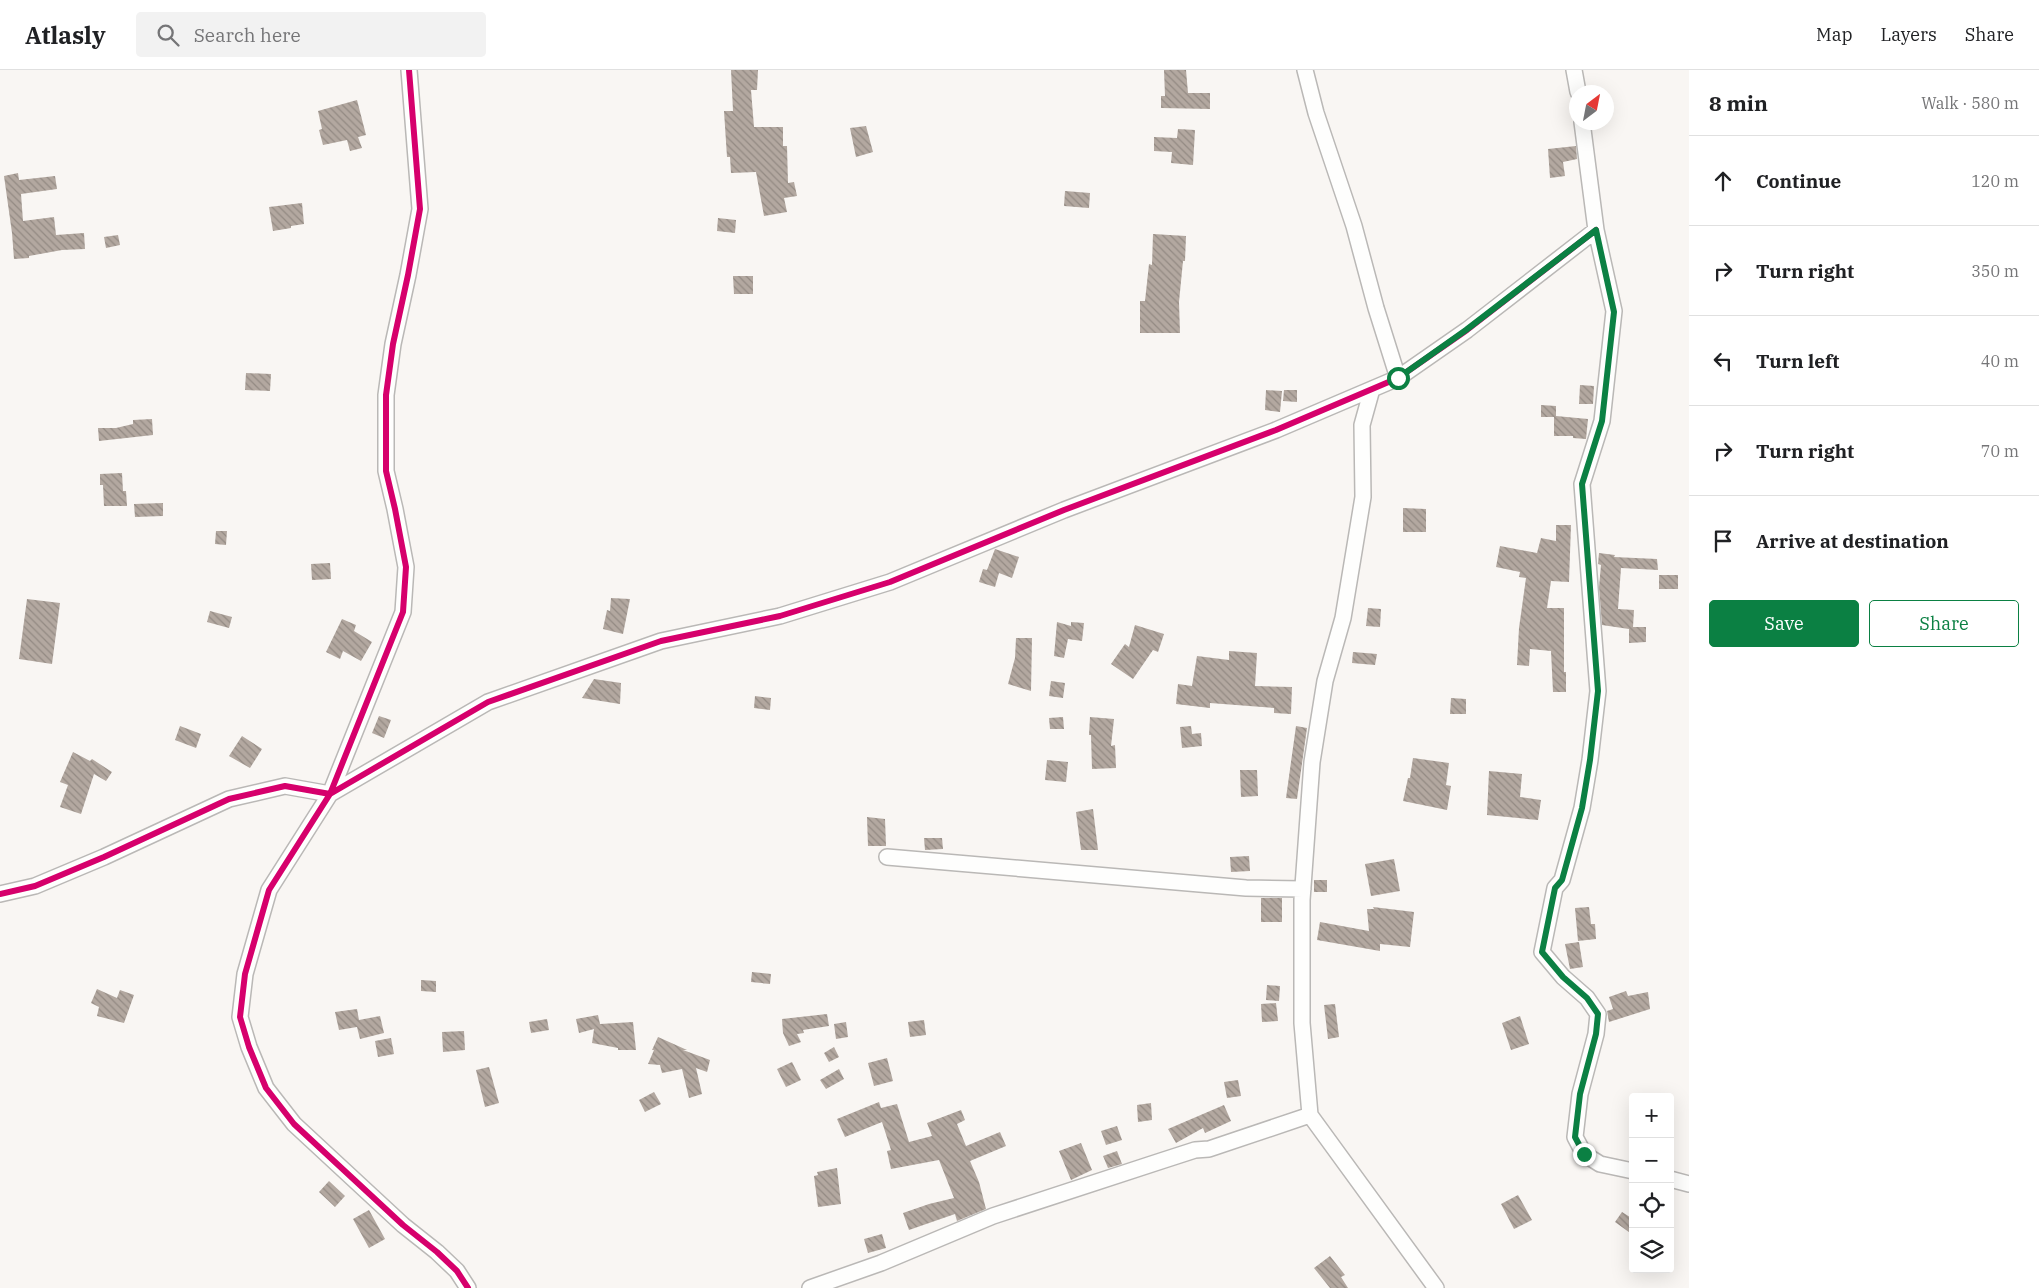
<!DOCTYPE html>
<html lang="en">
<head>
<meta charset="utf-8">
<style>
	body { margin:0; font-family:"IBM Plex Serif",serif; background:#f2f2f2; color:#202124 }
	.controls { position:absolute; right:15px; bottom:15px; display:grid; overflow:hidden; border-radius:5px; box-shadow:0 5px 20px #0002 }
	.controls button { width:45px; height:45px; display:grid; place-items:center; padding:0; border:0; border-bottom:1px solid #e0e0e0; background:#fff; color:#202124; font:25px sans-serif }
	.compass { position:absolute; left:1569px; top:15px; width:45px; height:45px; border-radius:50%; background:#fff; box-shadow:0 5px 20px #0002; rotate:32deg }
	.stop { position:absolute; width:15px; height:15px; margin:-11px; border:4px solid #0b8043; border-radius:50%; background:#fff }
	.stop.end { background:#0b8043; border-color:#fff; box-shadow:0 1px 5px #0008 }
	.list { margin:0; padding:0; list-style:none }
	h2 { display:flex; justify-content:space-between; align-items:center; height:65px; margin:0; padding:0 20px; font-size:21px }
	h2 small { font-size:16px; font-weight:400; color:#757577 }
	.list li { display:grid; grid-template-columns:32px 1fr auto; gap:15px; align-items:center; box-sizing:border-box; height:90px; padding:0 20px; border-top:1px solid #e0e0e0 }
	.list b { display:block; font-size:19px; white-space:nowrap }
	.list em { font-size:16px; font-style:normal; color:#757577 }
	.actions { display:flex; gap:10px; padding:15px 20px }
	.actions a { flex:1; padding:11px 0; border:1px solid #0b8043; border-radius:5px; text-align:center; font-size:18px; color:#0b8043 }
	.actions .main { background:#0b8043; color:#fff }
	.icon { flex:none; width:28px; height:28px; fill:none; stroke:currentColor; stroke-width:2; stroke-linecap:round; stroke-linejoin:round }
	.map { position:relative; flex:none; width:1689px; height:1218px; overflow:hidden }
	header { display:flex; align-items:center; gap:30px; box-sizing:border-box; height:70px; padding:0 25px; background:#fff; border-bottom:1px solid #e0e0e0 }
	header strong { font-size:24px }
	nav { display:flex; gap:28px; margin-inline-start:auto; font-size:18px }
	.search { width:350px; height:45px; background:#f2f2f2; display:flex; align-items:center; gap:12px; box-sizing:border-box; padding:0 18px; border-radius:5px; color:#757577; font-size:19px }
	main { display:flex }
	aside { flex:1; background:#fff }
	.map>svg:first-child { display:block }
	.building { fill:url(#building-back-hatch) }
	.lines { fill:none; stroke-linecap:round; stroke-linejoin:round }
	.minor-casing { stroke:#bab8b6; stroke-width:18 }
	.minor { stroke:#fefefd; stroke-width:15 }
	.cycleway-casing { stroke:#fff; stroke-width:9 }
	.cycleway { stroke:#d6006c; stroke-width:6 }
	.route { stroke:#0b8043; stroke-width:6 }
</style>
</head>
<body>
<header>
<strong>Atlasly</strong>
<div class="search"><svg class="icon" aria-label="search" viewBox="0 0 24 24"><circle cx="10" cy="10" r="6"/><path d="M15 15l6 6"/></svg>Search here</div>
<nav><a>Map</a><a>Layers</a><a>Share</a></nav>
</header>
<main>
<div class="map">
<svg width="1689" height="1218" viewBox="0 0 1689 1218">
	<defs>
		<pattern id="building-back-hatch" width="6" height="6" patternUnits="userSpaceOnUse" patternTransform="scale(1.25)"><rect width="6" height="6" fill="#b3a8a0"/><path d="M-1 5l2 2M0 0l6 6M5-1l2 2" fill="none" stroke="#938a83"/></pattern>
	</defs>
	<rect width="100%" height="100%" fill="#f9f6f3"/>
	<path class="building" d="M731,0H758L757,20H751L754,57H783V76H787L788,113L794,112L797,126L784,128L787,142L764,146L756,102L731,103L730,87H727L724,41H733Z
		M1164,0H1186L1188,23H1210V39L1161,38V26H1165Z
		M357,30L366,65L358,67L362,78L350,81L347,70L323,75L319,60L322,59L318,41Z
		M866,56L873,82L856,87L850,58Z
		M1178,59L1195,60L1193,95L1171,93L1172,82L1154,81V67L1177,68Z
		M1576,76L1577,89L1563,92L1565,106L1550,108L1548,79Z
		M18,103L19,110L55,106L57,119L21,124L23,151L54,147L56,165L84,163L85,179L62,180L29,186V188L14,189L12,163L4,106Z
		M1065,121L1090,123L1089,138L1064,136Z
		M302,133L304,154L291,156V158L273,161L269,137Z
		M718,148L736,150L735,163L717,161Z
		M1153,164L1186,166L1185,191H1183L1179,232L1180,263H1140V231H1145L1149,194L1152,195Z
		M118,165L120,175L106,178L104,167Z
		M733,206H753V224H734Z
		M246,303L271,304L270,321L245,320Z
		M1580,315L1594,316L1593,334H1579Z
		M1266,320L1282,321L1280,342L1265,340Z
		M1284,320H1297V332L1283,331Z
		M1541,335L1556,336V346L1588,349L1586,369L1573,368V366H1554V347H1541Z
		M152,349L153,365L99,371L98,358H116L133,354V350Z
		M122,403L123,421H126L127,436H104L103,415H100V404Z
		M163,433V446L135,447L134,434Z
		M1403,438L1426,439V462H1403Z
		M1556,455H1571L1569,512L1551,511L1547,538H1564V602H1566V622H1553L1551,581L1530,579L1529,596L1517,595L1519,558L1526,508L1519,507L1520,502L1496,497L1500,476L1537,483L1541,468L1556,471Z
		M216,461H227L226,475L215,474Z
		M995,479L1019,487L1012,508L999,503L995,517L979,512L983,499L987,500Z
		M1599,483L1615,485L1614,487L1657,489L1658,500L1621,498L1618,539L1634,540L1633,557H1646V572L1629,573V559L1602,555L1599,517L1601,495L1598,494Z
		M330,493L331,509L312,510L311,494Z
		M1659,505H1678V519H1659Z
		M611,528L630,529L623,564L603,559L607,540L610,541Z
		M27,529L60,533L52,594L19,589Z
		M1368,538L1381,539L1380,557L1366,556Z
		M210,541L232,547L229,558L207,552Z
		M342,549L356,555L354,561L372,572L361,591L343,581L340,589L326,582Z
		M1057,552L1071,556V552L1084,553L1082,571L1068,569L1064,588L1054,586Z
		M1135,555L1164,564L1158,582L1153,580L1133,609L1111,594L1125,574L1129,577Z
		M1016,568H1032L1031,621L1008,614L1015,588Z
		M1229,581L1257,583L1255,616L1292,617L1291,644L1274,643V638L1210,633V638L1176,634L1178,614L1192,616L1197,586L1229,590Z
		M1353,582L1377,584L1375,595L1352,593Z
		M594,609L621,613L620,634L582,628Z
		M1051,611L1065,613L1063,628L1049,626Z
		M755,626L771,628L770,640L754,638Z
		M1451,628L1466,629V644H1450Z
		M379,646L391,650L384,668L372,663Z
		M1063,647L1064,659H1050L1049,648Z
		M1090,647L1114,649L1111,676L1115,675L1116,698L1092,699L1091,665H1089Z
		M180,656L201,664L196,678L175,670Z
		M1191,656L1192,664L1201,663L1202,676L1182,678L1180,657Z
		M1296,656L1307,658L1297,729L1286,728Z
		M242,666L262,679L250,698L229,686Z
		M73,682L90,691L92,689L112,702L106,711L94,704L81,744L60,737L68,715L60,712Z
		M1413,688L1449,693L1446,715L1451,716L1447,740L1403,731L1408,708H1410Z
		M1047,690L1068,692L1066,712L1045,710Z
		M1240,700H1257L1258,726L1241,727Z
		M1489,701L1522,704L1520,727L1541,730L1538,750L1487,745Z
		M1093,739L1098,780H1081L1076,742Z
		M867,747L885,749L886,776H868Z
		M924,768H942L943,779L925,780Z
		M1249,786L1250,801L1231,802L1230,787Z
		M1394,789L1400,821L1371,826L1365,794Z
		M1314,810H1327V822H1314Z
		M1261,828H1282V852H1261Z
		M1373,837L1414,842L1410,877L1380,874V881L1317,870L1320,852L1369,861L1367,839H1374Z
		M1589,837L1591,854H1595L1596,869L1578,871L1575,838Z
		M1579,872L1583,897L1570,899L1565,874Z
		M752,902L771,904L770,914L751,912Z
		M421,910L436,911V922L421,921Z
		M1267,915L1280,916L1279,931L1266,930Z
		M97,919L117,928L120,920L134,925L124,953L97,946L99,937L91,933Z
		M1626,921L1628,926L1648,922L1650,939L1609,952L1607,941L1613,939L1609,927Z
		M1276,933L1278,951L1262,952L1261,934Z
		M1335,934L1339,967L1328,969L1324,935Z
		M357,939L359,950L380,946L384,963L360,969L357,957L339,960L335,942Z
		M827,944L829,956L803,960L804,963L797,964L801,972L789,976L783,963L782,949Z
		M598,945L600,954L633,952L636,980H618V978L592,973L594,959L579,963L576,949Z
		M1520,946L1529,974L1511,980L1502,953Z
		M547,949L549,960L531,963L529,952Z
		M924,950L926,965L910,967L908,952Z
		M846,952L848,967L836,969L834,954Z
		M464,961L465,980L443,982L442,962Z
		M658,967L687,980H683L710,990L707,1002L696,998L702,1024L689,1028L682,999L662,1003L660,995L648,994L654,980H652Z
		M391,968L394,984L378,987L375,971Z
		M834,977L839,987L829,992L824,983Z
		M887,988L893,1011L874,1016L868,993Z
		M792,992L801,1010L786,1017L777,999Z
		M489,997L499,1033L485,1037L476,1000Z
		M839,999L844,1009L826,1019L820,1010Z
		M1238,1010L1241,1026L1227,1028L1224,1012Z
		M654,1022L661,1034L645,1042L639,1030Z
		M879,1032L881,1038L897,1034L909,1072L932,1066L927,1053L961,1040L965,1050L957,1054L966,1076L1000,1062L1006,1076L970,1091L979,1112L986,1139L957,1151L955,1144L909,1160L903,1143L929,1134L954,1128L939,1090L891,1099L887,1081L891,1080L882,1052L845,1067L837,1049Z
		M1151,1033L1152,1050L1138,1052L1137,1035Z
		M1224,1035L1231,1051L1205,1063L1203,1058L1176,1073L1168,1059Z
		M1117,1056L1122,1070L1106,1075L1101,1061Z
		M1081,1073L1092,1100L1071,1110L1059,1081Z
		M1117,1081L1122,1094L1108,1098L1103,1086Z
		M837,1098L841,1134L818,1137L814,1106L818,1105L817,1102Z
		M329,1111L345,1126L335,1137L319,1122Z
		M1518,1125L1532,1150L1514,1159L1501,1134Z
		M369,1140L385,1169L369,1178L353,1149Z
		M1622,1142L1633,1149V1165L1615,1152Z
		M882,1164L886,1178L868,1183L864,1169Z
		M1330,1186L1345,1205L1341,1207L1348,1218H1330L1314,1198Z"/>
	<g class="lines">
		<g class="minor-casing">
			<path id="minor" d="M409,0L420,139L408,205L393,274L386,325V401L395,439L406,497L403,542L330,724L269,820L245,904L240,947L249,977L266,1018L294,1054L403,1155L437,1182L457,1201L468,1218
				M1305,0L1316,43L1354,156L1376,238L1398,308
				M1574,0L1578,22
				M1582,52L1596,160L1614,241L1602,351L1582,414L1598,621L1590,690L1582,738L1562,810L1555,818L1542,882L1563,907L1587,928L1598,944L1596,964L1580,1024L1575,1067L1584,1084L1600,1094L1633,1101
				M1372,319L1362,355L1363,427L1343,548L1325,611L1312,692L1302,830V953L1310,1045L1436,1218
				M887,787L1246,818L1303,819
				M0,824L35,816L104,787L229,729L285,716L330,724L488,632L661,571L780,546L890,512L1064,440L1276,360L1398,308L1467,260L1596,160
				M1670,1109L1689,1114
				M810,1218L881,1193L993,1146L1161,1091L1195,1080L1209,1079L1310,1045"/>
		</g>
		<use href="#minor" class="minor"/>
		<g class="cycleway-casing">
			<path id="cycleway" d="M409,0L420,139L408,205L393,274L386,325V401L395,439L406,497L403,542L330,724L269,820L245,904L240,947L249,977L266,1018L294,1054L403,1155L437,1182L457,1201L468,1218
				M0,824L35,816L104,787L229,729L285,716L330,724L488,632L661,571L780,546L890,512L1064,440L1276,360L1398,308L1467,260L1596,160"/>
		</g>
		<use href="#cycleway" class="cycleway"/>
	</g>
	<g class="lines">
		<path class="route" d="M1398,308L1466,260L1596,160L1614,242L1602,351L1582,414L1598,621L1590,690L1582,738L1562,810L1555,818L1542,882L1563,907L1587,928L1598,944L1596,964L1580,1024L1575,1067L1584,1084"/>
	</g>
</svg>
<div class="controls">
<button>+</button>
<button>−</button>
<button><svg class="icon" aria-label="locate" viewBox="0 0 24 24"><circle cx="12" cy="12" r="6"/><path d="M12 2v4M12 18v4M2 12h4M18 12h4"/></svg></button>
<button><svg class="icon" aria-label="layers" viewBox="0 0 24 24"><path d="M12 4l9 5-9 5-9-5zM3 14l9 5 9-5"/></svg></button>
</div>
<svg class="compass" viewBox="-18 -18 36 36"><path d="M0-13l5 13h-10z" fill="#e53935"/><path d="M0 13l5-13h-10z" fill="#757577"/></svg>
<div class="stop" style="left:1398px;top:308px"></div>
<div class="stop end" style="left:1584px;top:1084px"></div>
</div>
<aside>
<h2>8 min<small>Walk · 580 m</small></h2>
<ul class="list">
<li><svg class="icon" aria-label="ahead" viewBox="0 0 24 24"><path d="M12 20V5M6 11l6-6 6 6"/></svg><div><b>Continue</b></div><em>120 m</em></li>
<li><svg class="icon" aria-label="right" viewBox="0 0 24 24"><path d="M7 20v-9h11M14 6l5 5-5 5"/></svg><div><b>Turn right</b></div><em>350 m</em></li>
<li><svg class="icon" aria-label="left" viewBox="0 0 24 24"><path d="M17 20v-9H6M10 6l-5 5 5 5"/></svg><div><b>Turn left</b></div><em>40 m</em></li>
<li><svg class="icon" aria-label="right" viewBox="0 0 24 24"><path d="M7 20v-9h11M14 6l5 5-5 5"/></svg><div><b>Turn right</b></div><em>70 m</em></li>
<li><svg class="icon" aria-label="arrive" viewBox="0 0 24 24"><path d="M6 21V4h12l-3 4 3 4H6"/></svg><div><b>Arrive at destination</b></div></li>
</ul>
<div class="actions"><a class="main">Save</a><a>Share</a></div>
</aside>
</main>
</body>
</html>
